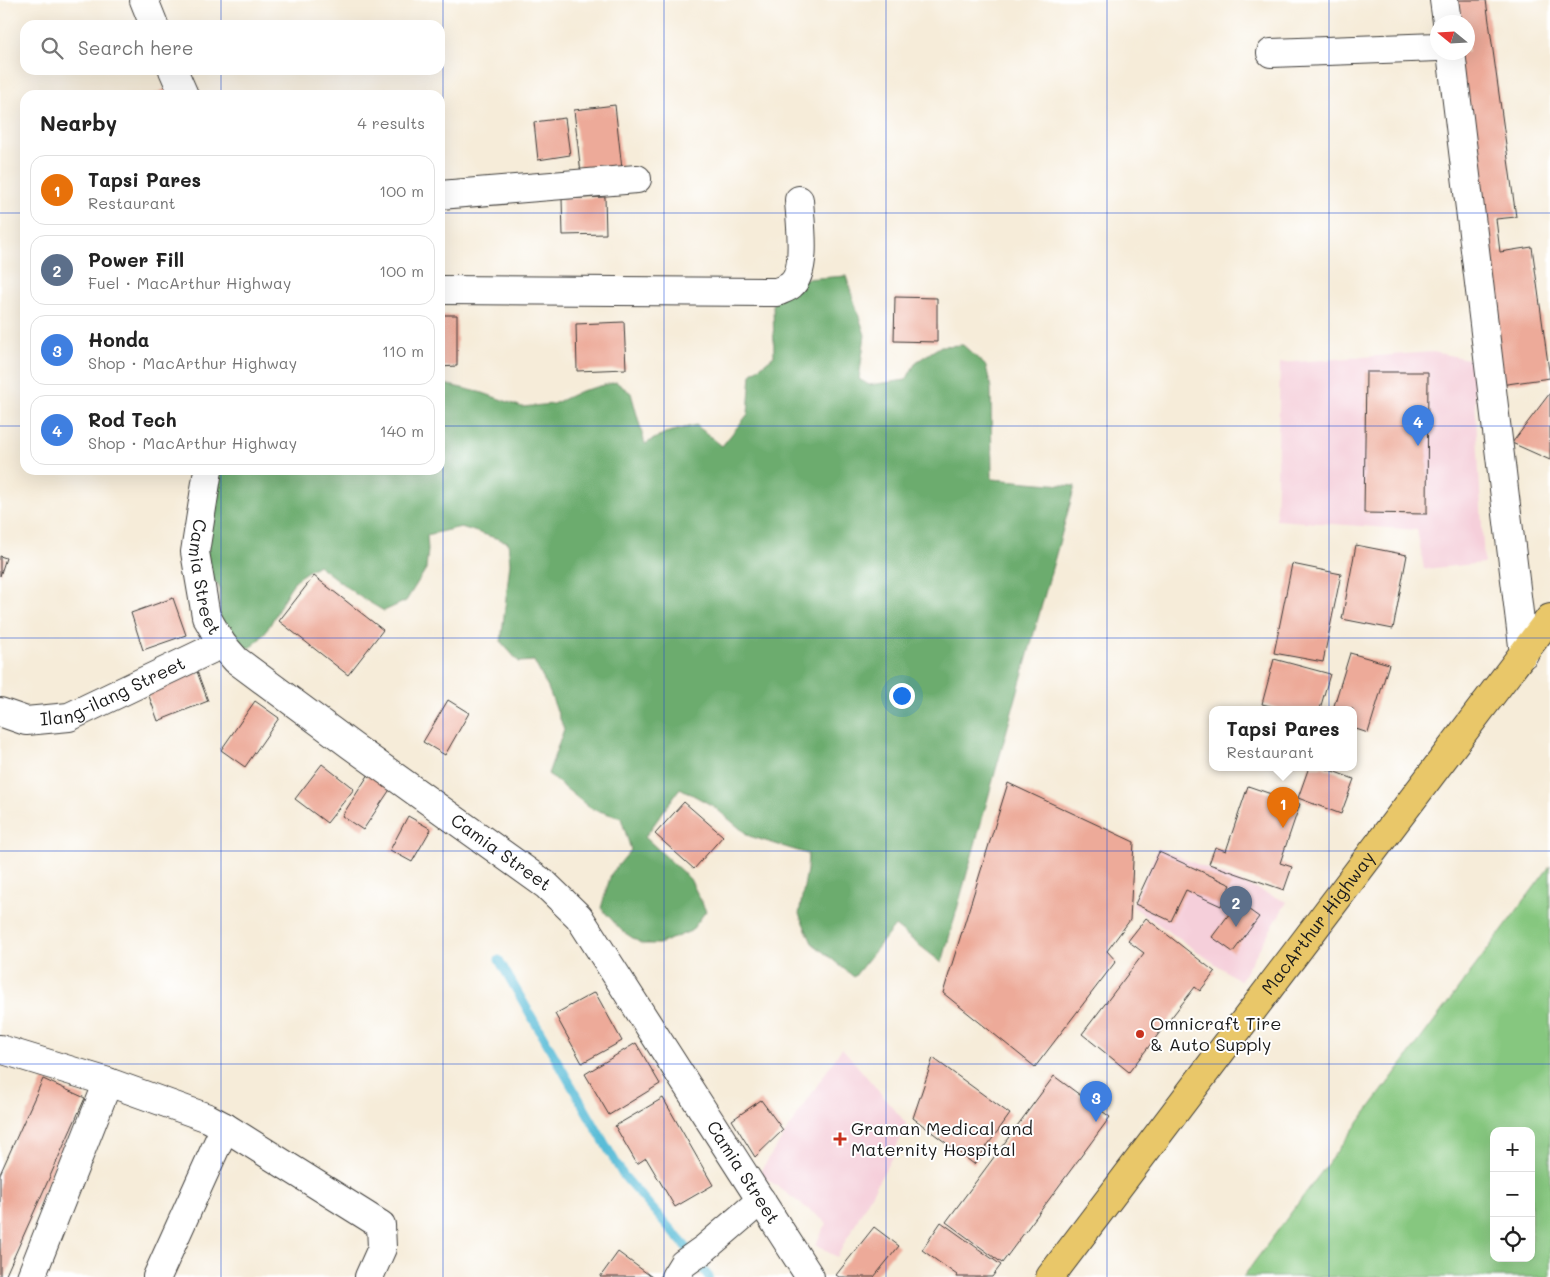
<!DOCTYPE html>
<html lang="en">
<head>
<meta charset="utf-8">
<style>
	body { margin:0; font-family:Mali,sans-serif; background:#f6f6f6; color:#222 }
	.controls { position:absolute; right:15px; bottom:15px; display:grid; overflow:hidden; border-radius:10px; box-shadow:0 5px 20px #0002 }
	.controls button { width:45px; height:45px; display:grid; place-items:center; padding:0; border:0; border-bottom:1px solid #e0e0e0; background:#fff; color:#222; font:25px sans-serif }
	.compass { position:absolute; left:1430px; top:15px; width:45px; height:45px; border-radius:50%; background:#fff; box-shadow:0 5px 20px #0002; rotate:288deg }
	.you { position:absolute; left:901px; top:695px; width:18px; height:18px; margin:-12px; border:4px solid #fff; border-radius:50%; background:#1a73e8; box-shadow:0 0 0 8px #1a73e833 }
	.badge { display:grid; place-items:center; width:32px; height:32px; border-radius:50%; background:#c8321e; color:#fff; font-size:16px; font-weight:700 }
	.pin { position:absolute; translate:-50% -41px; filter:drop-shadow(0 1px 2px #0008) }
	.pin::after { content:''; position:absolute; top:26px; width:18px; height:15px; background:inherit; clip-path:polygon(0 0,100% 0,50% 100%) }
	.popup { position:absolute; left:1209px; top:706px; width:148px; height:65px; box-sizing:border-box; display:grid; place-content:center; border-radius:10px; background:#fff; filter:drop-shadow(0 1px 4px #0005); font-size:16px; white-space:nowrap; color:#767676 }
	.popup b { font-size:19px; color:#222 }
	.popup::after { content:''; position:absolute; left:50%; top:100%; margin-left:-10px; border:10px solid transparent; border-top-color:#fff }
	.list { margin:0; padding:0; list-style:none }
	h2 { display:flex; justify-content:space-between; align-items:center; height:65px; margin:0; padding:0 20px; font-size:21px }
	h2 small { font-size:16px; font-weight:400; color:#767676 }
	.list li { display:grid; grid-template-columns:32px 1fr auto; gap:15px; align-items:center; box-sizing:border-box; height:70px; margin:0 10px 10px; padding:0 10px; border:1px solid #e0e0e0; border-radius:15px }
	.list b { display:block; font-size:19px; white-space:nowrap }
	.list p { margin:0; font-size:16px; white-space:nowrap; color:#767676 }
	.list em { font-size:16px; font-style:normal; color:#767676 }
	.icon { flex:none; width:28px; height:28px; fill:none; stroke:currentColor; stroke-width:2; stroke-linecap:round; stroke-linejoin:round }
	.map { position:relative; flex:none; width:1550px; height:1277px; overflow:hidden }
	.search { position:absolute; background:#fff; box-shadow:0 5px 20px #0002; left:20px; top:20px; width:425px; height:55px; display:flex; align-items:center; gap:12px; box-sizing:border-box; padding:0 18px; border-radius:15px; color:#767676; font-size:19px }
	.panel { position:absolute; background:#fff; box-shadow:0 5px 20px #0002; left:20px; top:90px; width:425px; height:385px; border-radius:15px }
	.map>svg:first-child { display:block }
	.built { fill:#f5cfda }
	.green { fill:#86c77f; stroke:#51724e; fill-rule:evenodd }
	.forest { fill:#6cac6e; stroke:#446445 }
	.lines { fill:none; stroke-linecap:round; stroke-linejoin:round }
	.stream { stroke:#58bcd7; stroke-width:9 }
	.building { fill:#edaa99 }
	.minor-casing { stroke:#3d3b38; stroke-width:30 }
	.highway-casing { stroke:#3d3b38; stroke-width:30 }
	.minor { stroke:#fff; stroke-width:28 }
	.highway { stroke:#e9c769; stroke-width:28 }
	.grid { fill:none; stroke:#1d4ed8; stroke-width:1; stroke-opacity:0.55 }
	.poi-dot { fill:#c8321e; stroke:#fff; stroke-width:2 }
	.labels { text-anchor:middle; stroke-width:4; stroke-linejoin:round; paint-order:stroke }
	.street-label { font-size:18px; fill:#1c1c1c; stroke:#fff }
	.poi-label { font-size:18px; fill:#1c1c1c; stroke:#fff; text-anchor:start }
</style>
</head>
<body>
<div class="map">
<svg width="1550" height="1277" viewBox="0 0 1550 1277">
	<rect width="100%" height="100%" fill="#fff"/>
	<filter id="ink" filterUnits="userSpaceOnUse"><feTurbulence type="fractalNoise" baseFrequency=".02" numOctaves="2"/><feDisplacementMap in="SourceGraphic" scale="10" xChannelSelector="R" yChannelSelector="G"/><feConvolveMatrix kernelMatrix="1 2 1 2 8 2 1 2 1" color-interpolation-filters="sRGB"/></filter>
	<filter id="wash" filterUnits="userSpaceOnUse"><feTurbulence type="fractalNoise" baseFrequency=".0096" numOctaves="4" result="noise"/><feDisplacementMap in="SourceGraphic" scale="20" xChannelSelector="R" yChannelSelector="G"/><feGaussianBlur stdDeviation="1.12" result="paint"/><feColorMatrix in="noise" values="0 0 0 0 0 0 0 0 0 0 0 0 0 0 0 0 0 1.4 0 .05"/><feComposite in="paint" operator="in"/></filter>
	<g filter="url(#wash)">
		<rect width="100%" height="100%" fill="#f6ecd9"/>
		<path class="built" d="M1433,352L1473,360L1484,563L1424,569L1417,530L1276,520L1280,363Z
			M1158,848L1287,902L1240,981L1132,906Z
			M842,1048L906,1123L893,1155L837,1257L815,1245L827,1223L759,1173Z"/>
		<path class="green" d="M1550,866V1277H1243ZM1494,1131H1531V1258H1494Z"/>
		<path class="forest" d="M846,276L865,335L859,379L869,385L906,380L916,362L941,346L963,345L986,366L991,388L992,479L1075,486L942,963L895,926L854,977L812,943L799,914L807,870L808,854L749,836L713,806L680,788L645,837L690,879L706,911L691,931L659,944H642L622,931L601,908L611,874L631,850L621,818L590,808L548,774L564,729L548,688L534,661L519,662L501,642L510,563L508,542L461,527L427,535L428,550L426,569L406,601L384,611L357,595L318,565C311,570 301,574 295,581C278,603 273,631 250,648L237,645L220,618L219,585L207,577L205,537L217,470H440V383L483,393L522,407L553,404L581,391L616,382L631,393L645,444L665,433L696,425L722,446L748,414L751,374L774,356L773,303L804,279Z"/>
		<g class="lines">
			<path class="stream" d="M499,960L623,1175L687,1248
				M697,1262L709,1277"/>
		</g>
		<g id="blocks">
			<path class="building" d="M1446,0H1486L1516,217L1496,219L1500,252L1532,247L1550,378L1500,385L1453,52H1468V22H1449Z
				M169,87L173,95H152Z
				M615,105L622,169L581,174L574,110Z
				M565,118L570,155L538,160L534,122Z
				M605,197L606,234L563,235L562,199Z
				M895,297L937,298V342L894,341Z
				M440,315H457V366L440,367Z
				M624,322L626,369L577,371L576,324Z
				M1366,372H1428L1427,514L1364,513Z
				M1550,393V460L1512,443Z
				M1356,545L1407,555L1393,629L1342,619Z
				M0,556L6,558L0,576Z
				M1292,564L1341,574L1323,662L1274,653Z
				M314,576L383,630L348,675L279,621Z
				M173,598L186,635L143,650L131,613Z
				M1350,653L1389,664L1368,733L1353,728V709H1333Z
				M1274,659L1330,674L1320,709H1282L1262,704Z
				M195,666L208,701L158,721L145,685Z
				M448,700L469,713L445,755L423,742Z
				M255,701L279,718L245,767L221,750Z
				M322,764L354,789L327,823L295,799Z
				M1309,767H1322L1354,779L1341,814L1298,798Z
				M369,774L391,788L363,830L342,816Z
				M1008,783L1134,842L1130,920L1107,951L1116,961L1035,1067L943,993Z
				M1248,786L1300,804L1280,863L1292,867L1284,890L1209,864L1215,847L1226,851Z
				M684,802L723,836L694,869L655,834Z
				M408,816L431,829L412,862L390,850Z
				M1159,852L1231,885L1221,906L1186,890L1171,921L1135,904Z
				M1238,902L1259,917L1233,952L1212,937Z
				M1146,918L1215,972L1200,991L1195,987L1129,1072L1082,1034L1144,953L1128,941Z
				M595,992L622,1041L582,1063L555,1014Z
				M636,1043L660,1084L609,1115L585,1074Z
				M933,1058L1010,1114L974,1164L913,1118Z
				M1054,1076L1110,1117L1002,1263L946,1222Z
				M43,1079L85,1098L5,1277H0V1174Z
				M663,1098L713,1185L675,1207L646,1158L637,1164L615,1126Z
				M761,1100L783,1130L755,1157L732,1120Z
				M941,1222L1001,1265L992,1277H956L957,1275L922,1250Z
				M874,1227L899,1246L874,1277H839L836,1275Z
				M618,1252L652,1277H600Z"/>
		</g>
	</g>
	<g filter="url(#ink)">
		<use href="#blocks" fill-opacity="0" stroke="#3d3b38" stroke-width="1"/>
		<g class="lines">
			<g class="minor-casing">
				<g id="minor">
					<path d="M144,0L154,25"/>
					<path d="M1444,0L1447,22"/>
					<path d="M1451,52L1524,654"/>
					<path d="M1271,53L1438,47"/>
					<path d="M173,70L184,95"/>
					<path d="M440,195L637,179"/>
					<path d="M440,290L777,292C781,290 788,288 791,285C808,271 800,220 799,200"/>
					<path id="s1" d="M208,470L195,552L206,616L222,644L236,660L352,746L546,885L579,917L810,1277"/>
					<path id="s2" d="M0,712L26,721L69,717L222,644"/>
					<path d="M0,1049L108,1082L208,1118L225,1127L381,1225L382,1248L369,1277"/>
					<path d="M31,1277L108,1082"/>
					<path d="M157,1277L225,1127"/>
					<path d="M675,1277L683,1264L704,1249L761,1200"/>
				</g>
			</g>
			<g class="highway-casing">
				<g id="highway">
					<path id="s3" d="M1050,1277L1550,618"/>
				</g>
			</g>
			<use href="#minor" class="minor"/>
			<use href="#highway" class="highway"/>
		</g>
	</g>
	<path class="grid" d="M221,0V25M443,0V1277M664,0V1277M886,0V1277M1107,0V1277M1329,0V1277M221,70V95M0,213H25M440,213H1550M0,426H25M440,426H1550M221,470V1277M0,638H1550M0,851H1550M0,1064H1550"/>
	<g class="poi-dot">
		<circle cx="1140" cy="1034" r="5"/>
		<path d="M837.5 1131.5h5v5h5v5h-5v5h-5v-5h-5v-5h5z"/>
	</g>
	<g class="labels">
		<g class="street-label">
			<text dy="6" stroke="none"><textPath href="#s1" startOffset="109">Camia Street</textPath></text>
			<text dy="6" stroke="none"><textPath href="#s2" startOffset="120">Ilang-ilang Street</textPath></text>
			<text dy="6" stroke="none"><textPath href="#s1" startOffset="529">Camia Street</textPath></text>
			<text dy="6" stroke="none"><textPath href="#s3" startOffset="444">MacArthur Highway</textPath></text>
			<text dy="6" stroke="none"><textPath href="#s1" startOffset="934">Camia Street</textPath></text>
		</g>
		<g class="poi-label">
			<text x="1150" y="1030">Omnicraft Tire<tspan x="1150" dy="21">&amp; Auto Supply</tspan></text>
			<text x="851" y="1135">Graman Medical and<tspan x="851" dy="21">Maternity Hospital</tspan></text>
		</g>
	</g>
</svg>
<div class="controls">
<button>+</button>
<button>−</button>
<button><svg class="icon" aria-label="locate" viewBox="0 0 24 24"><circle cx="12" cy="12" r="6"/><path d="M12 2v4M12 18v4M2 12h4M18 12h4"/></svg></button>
</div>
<svg class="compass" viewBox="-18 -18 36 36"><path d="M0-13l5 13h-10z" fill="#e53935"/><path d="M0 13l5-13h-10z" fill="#767676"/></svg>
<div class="you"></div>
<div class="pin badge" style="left:1283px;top:828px;background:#e8710a">1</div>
<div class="popup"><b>Tapsi Pares</b>Restaurant</div>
<div class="pin badge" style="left:1236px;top:927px;background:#5c6f8a">2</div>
<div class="pin badge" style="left:1096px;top:1122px;background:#3f7fe0">3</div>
<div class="pin badge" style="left:1418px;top:446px;background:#3f7fe0">4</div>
<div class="search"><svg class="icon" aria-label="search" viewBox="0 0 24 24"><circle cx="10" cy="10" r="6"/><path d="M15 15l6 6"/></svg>Search here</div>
<section class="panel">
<h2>Nearby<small>4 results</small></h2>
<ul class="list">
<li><span class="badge" style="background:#e8710a">1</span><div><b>Tapsi Pares</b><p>Restaurant</p></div><em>100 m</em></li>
<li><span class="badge" style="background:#5c6f8a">2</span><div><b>Power Fill</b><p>Fuel · MacArthur Highway</p></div><em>100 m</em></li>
<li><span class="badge" style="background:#3f7fe0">3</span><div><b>Honda</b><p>Shop · MacArthur Highway</p></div><em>110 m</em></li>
<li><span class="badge" style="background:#3f7fe0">4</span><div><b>Rod Tech</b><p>Shop · MacArthur Highway</p></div><em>140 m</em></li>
</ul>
</section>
</div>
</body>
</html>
